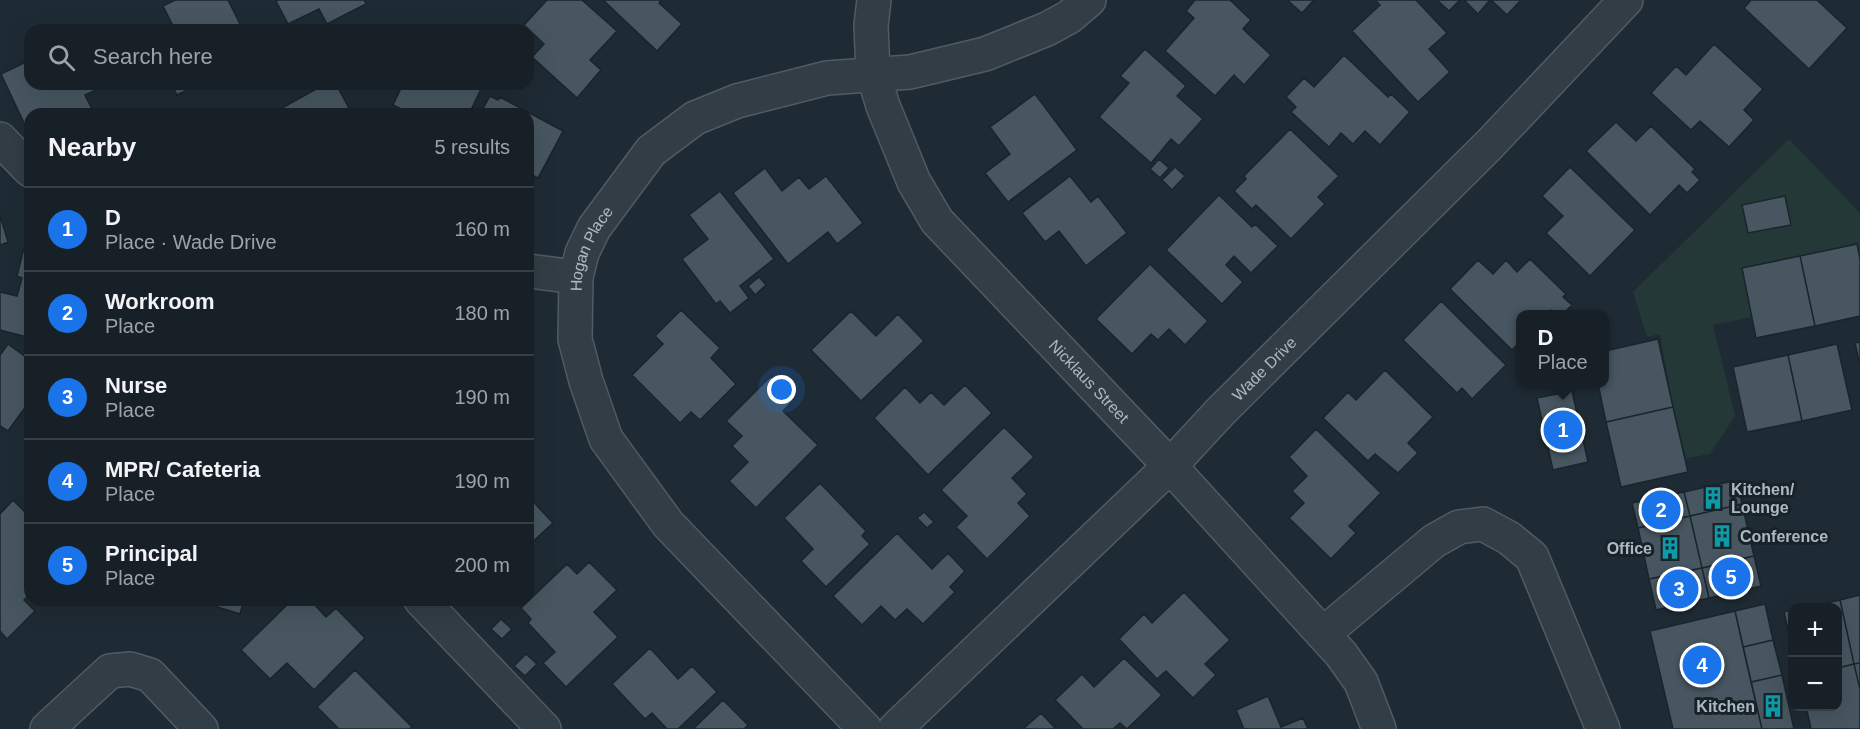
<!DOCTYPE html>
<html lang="en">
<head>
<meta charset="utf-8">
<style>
	body { margin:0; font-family:Arial,sans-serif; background:#242d33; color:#f1f3f6 }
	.controls { position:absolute; right:18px; bottom:18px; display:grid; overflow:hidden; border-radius:12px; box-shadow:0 6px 24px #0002 }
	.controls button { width:54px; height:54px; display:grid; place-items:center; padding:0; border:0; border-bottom:2px solid #363e44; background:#172027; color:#f1f3f6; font:30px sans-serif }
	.you { position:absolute; left:782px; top:390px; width:21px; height:21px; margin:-15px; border:4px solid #fff; border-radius:50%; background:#1a73e8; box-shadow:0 0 0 9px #1a73e833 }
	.badge { display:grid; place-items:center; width:39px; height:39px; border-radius:50%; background:#1a73e8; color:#fff; font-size:20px; font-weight:700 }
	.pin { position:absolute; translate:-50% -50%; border:3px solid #fff; box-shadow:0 2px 6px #0006 }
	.popup { position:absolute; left:1516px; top:310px; width:93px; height:78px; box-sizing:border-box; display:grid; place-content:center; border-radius:12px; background:#172027; filter:drop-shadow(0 2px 4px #0005); font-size:20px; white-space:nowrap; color:#9ea3a7 }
	.popup b { font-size:22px; color:#f1f3f6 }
	.popup::after { content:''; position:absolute; left:50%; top:100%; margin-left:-12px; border:12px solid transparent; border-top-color:#172027 }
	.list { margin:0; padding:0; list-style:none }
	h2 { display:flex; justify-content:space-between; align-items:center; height:78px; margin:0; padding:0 24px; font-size:26px }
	h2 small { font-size:20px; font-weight:400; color:#9ea3a7 }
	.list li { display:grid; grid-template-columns:39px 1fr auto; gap:18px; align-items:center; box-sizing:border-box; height:84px; padding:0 24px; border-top:2px solid #363e44 }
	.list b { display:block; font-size:22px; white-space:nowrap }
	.list p { margin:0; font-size:20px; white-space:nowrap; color:#9ea3a7 }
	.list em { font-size:20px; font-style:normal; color:#9ea3a7 }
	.icon { flex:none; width:33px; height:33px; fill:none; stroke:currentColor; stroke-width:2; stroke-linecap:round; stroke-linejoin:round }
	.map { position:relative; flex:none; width:1860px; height:729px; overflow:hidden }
	.search { position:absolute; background:#172027; box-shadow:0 6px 24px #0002; left:24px; top:24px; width:510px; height:66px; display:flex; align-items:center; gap:15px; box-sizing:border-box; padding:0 21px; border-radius:18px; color:#9ea3a7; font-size:22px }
	.panel { position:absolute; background:#172027; box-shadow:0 6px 24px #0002; left:24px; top:108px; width:510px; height:498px; border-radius:18px }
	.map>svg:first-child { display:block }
	.green { fill:#243937 }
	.building { fill:#475660; stroke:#1a242b; stroke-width:1.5 }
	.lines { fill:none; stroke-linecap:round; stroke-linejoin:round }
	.minor-casing { stroke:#505b63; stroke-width:36 }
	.minor { stroke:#323d45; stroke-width:33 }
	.labels { text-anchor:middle; stroke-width:6; stroke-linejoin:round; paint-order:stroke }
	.street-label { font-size:16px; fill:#acb8c2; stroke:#182229 }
	.poi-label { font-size:16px; font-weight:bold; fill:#acb8c2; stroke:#182229; text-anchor:start }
</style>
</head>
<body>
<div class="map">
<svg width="1860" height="729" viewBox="0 0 1860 729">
	<rect width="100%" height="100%" fill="#1f2b34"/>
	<path class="green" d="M1789,139L1860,213V259L1857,244L1742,268L1752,317L1713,325L1735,416L1710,454L1686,458L1673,407L1660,334L1647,337L1633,292Z"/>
	<path class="building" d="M175,0H228L243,30H160L172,24L163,6Z
		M279,0H364L366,4L327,24L319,9L288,24L276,1Z
		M547,0H582L617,31L590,60L601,70L577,98L532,57L544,44L524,25Z
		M603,0H662L659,3L682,24L657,51Z
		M1195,0H1230L1251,20L1243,29L1271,55L1244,85L1234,75L1215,96L1165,51L1194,18L1186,11Z
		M1287,0H1314L1302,13Z
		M1375,0H1416L1447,33L1429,49L1450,72L1418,102L1352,31L1380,5Z
		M1437,0H1460L1449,11Z
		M1464,0H1490L1478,14Z
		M1491,0H1521L1507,15Z
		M1751,0H1817L1847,28L1809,69L1744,8Z
		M1714,44L1763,89L1744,110L1754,120L1729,147L1700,121L1691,130L1651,93L1676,66L1686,75Z
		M1145,49L1186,86L1177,96L1203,119L1179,146L1171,139L1151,163L1099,117L1129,83L1120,76Z
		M1344,55L1388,97L1391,94L1410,112L1380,145L1365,131L1353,144L1341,133L1329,147L1291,112L1296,107L1286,97L1304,78L1314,87Z
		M30,60V84H109L85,95L94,113L30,114V122L25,125L1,74Z
		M133,84H157L147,89L144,84L136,89Z
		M171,84H200L177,95Z
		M325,84H336L352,114L273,113Z
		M403,84H476L482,87L469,114H411L393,105Z
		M1035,94L1077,150L1008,202L985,173L1010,154L990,127Z
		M490,96L498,100L500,97L563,131L538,178L528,173V114H480Z
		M1616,122L1636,141L1651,126L1695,169L1692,172L1700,180L1687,193L1679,185L1650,215L1586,151Z
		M1290,129L1339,176L1318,197L1325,204L1291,239L1256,205L1252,209L1234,191L1246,179L1244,176Z
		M1159,159L1169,168L1160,178L1150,169Z
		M1175,167L1185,176L1172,190L1162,180Z
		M1570,167L1635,230L1590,276L1546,233L1563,216L1542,196Z
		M765,168L782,191L799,177L809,189L826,176L863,223L837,244L828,232L788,264L733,193Z
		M1070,176L1091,202L1098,196L1127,233L1086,266L1059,231L1045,242L1022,213Z
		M720,191L774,259L740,286L749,298L730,313L720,301L716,304L682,259L708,239L689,215Z
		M1219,195L1252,227L1255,224L1278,246L1251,273L1234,256L1226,265L1243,282L1222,304L1166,250Z
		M1785,196L1791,225L1748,233L1742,205Z
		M0,215L8,242L0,245Z
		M1857,244L1860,259V316L1815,326L1800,256Z
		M24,248L30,250V325L27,337L0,330V292L17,296L22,278L17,276Z
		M1800,256L1815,326L1756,338L1742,268Z
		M1530,259L1566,294L1563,297L1572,305L1563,314H1555L1551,310L1547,314H1521V341L1512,350L1450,289L1478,260L1493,274L1506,260L1517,272Z
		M1150,264L1208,321L1185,345L1169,329L1158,340L1151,334L1132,354L1096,319Z
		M759,277L766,285L755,295L748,286Z
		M1441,301L1506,365L1472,399L1462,388L1457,393L1403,340Z
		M681,310L720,348L711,358L736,384L700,420L691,412L680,423L632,375L663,344L655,336Z
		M851,311L876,336L898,314L924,341L861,401L811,350Z
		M1658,339L1673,407L1606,422L1598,384H1605V351Z
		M1860,342V365L1855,343Z
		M8,344L30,360V412L24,409L8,431L0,426V355Z
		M1837,344L1852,410L1802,421L1788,355Z
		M1788,355L1802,421L1747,432L1733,367Z
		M1385,370L1433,417L1408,443L1418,453L1398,473L1375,454L1368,461L1323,418L1348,392L1356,400Z
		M771,376L794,400L783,411L818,445L756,508L729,481L748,462L732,446L742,436L726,421Z
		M965,385L992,413L928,475L874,418L905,387L920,403L931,392L944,405Z
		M1572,391L1588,462L1553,470L1537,398Z
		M1673,407L1688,472L1621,487L1606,422Z
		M1004,427L1034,457L1012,478L1027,494L1018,503L1030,516L987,559L956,527L967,516L941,490Z
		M1316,429L1381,493L1349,526L1356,533L1331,559L1289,518L1304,503L1292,491L1307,476L1289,457Z
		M1737,480L1742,504L1690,516L1684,492Z
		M820,483L866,531L862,536L870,544L826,587L801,561L813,549L784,518Z
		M1684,492L1690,516L1638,528L1632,503Z
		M528,496L553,523L528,546Z
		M13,500L30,517V594L24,600L35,611L7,639L0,631V514Z
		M1742,504L1754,556L1702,568L1690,516Z
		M924,512L934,522L927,528L917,518Z
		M1690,516L1702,568L1649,579L1638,528Z
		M897,533L932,569L948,553L965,571L950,587L955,592L923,624L907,609L895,620L881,606L862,625L833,596Z
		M1754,556L1761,586L1709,598L1702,568Z
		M589,562L617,590L594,612L618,637L566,687L543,663L555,652L528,623L531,619L521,608L567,564L577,574Z
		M1702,568L1709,598L1656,610L1649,579Z
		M1184,592L1230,640L1205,664L1216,675L1193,698L1166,671L1157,679L1119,639L1144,614L1152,623Z
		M1860,595V663L1854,664L1840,600Z
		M195,600H244L240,614Z
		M292,600H310L326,617L336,608L365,638L314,690L287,663L270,679L241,650Z
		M1840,600L1854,664L1838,668V608H1805Z
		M1765,604L1773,640L1743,647L1735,611Z
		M1792,610V648L1784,612Z
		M1735,611L1762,729H1673L1650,631Z
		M501,619L512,629L502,639L491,629Z
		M1773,640L1782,675L1751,682L1743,647Z
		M650,648L678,679L692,666L717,692L678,729H667L652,713L645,719L612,684Z
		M526,654L537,664L525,676L514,666Z
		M1124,658L1162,695L1127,729L1120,723L1113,729H1083L1055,700L1082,674L1094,687Z
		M1860,663V689L1854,664Z
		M1854,664L1860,689V729H1811L1806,706H1838V668Z
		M355,670L412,727L409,729H339L317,707Z
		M1782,675L1794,729H1762L1751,682Z
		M1268,696L1281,727L1303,718L1308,729H1244L1236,710Z
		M723,700L748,725L744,729H693Z
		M1041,713L1056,729H1023Z"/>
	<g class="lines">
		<g class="minor-casing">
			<g id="minor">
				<path id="s1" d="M874,0L871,25L873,73L883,106L914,182L937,221L1170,466L1341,654L1361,682L1379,729"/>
				<path d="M0,139L30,170"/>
				<path d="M528,271L576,277"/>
				<path d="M421,600L544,729"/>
				<path d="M1323,634L1434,541L1459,527L1483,524L1509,538L1532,557L1603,729"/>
				<path d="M47,729L110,671L130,669L150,675L201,729"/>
				<path id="s2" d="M865,729L668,524L606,439L586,381L575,339L576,277L582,253L594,228L651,151L695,118L737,101L827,78L910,72L985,54L1047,29L1069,17L1089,0"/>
				<path id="s3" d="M895,729L1170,466L1221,411L1489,145L1626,0"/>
			</g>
		</g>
		<use href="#minor" class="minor"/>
	</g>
	<defs>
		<g id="building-bare" transform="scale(1.8)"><path d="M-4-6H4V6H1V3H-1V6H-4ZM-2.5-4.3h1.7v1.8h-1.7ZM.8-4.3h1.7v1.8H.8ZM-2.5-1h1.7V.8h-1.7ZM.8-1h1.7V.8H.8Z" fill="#0f9aa8" stroke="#182229" stroke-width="2.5" paint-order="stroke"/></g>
	</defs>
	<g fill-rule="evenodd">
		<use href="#building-bare" x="1713" y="498"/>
		<use href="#building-bare" x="1722" y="536"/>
		<use href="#building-bare" x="1670" y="548"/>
		<use href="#building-bare" x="1773" y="706"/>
	</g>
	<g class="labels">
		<g class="street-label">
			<text dy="6" stroke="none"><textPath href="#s2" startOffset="588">Hogan Place</textPath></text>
			<text dy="6" stroke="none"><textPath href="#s3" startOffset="516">Wade Drive</textPath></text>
			<text dy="6" stroke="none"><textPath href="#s1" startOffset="456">Nicklaus Street</textPath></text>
		</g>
		<g class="poi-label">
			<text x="1731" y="495">Kitchen/<tspan x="1731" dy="18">Lounge</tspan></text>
			<text x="1740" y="542">Conference</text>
			<text x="1652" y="554" text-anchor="end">Office</text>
			<text x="1755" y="712" text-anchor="end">Kitchen</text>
		</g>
	</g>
</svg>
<div class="controls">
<button>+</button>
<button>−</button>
</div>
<div class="you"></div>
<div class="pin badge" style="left:1563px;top:430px">1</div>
<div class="popup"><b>D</b>Place</div>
<div class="pin badge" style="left:1661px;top:510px">2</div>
<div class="pin badge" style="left:1679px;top:589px">3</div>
<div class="pin badge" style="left:1702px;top:665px">4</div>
<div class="pin badge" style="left:1731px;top:577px">5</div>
<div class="search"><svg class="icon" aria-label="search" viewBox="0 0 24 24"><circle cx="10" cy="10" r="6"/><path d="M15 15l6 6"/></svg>Search here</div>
<section class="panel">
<h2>Nearby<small>5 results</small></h2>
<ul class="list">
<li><span class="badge">1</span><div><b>D</b><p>Place · Wade Drive</p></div><em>160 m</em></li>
<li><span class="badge">2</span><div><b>Workroom</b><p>Place</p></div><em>180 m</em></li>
<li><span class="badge">3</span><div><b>Nurse</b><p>Place</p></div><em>190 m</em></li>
<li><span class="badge">4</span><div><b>MPR/ Cafeteria</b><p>Place</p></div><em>190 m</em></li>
<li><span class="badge">5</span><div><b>Principal</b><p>Place</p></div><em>200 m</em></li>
</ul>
</section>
</div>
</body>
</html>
